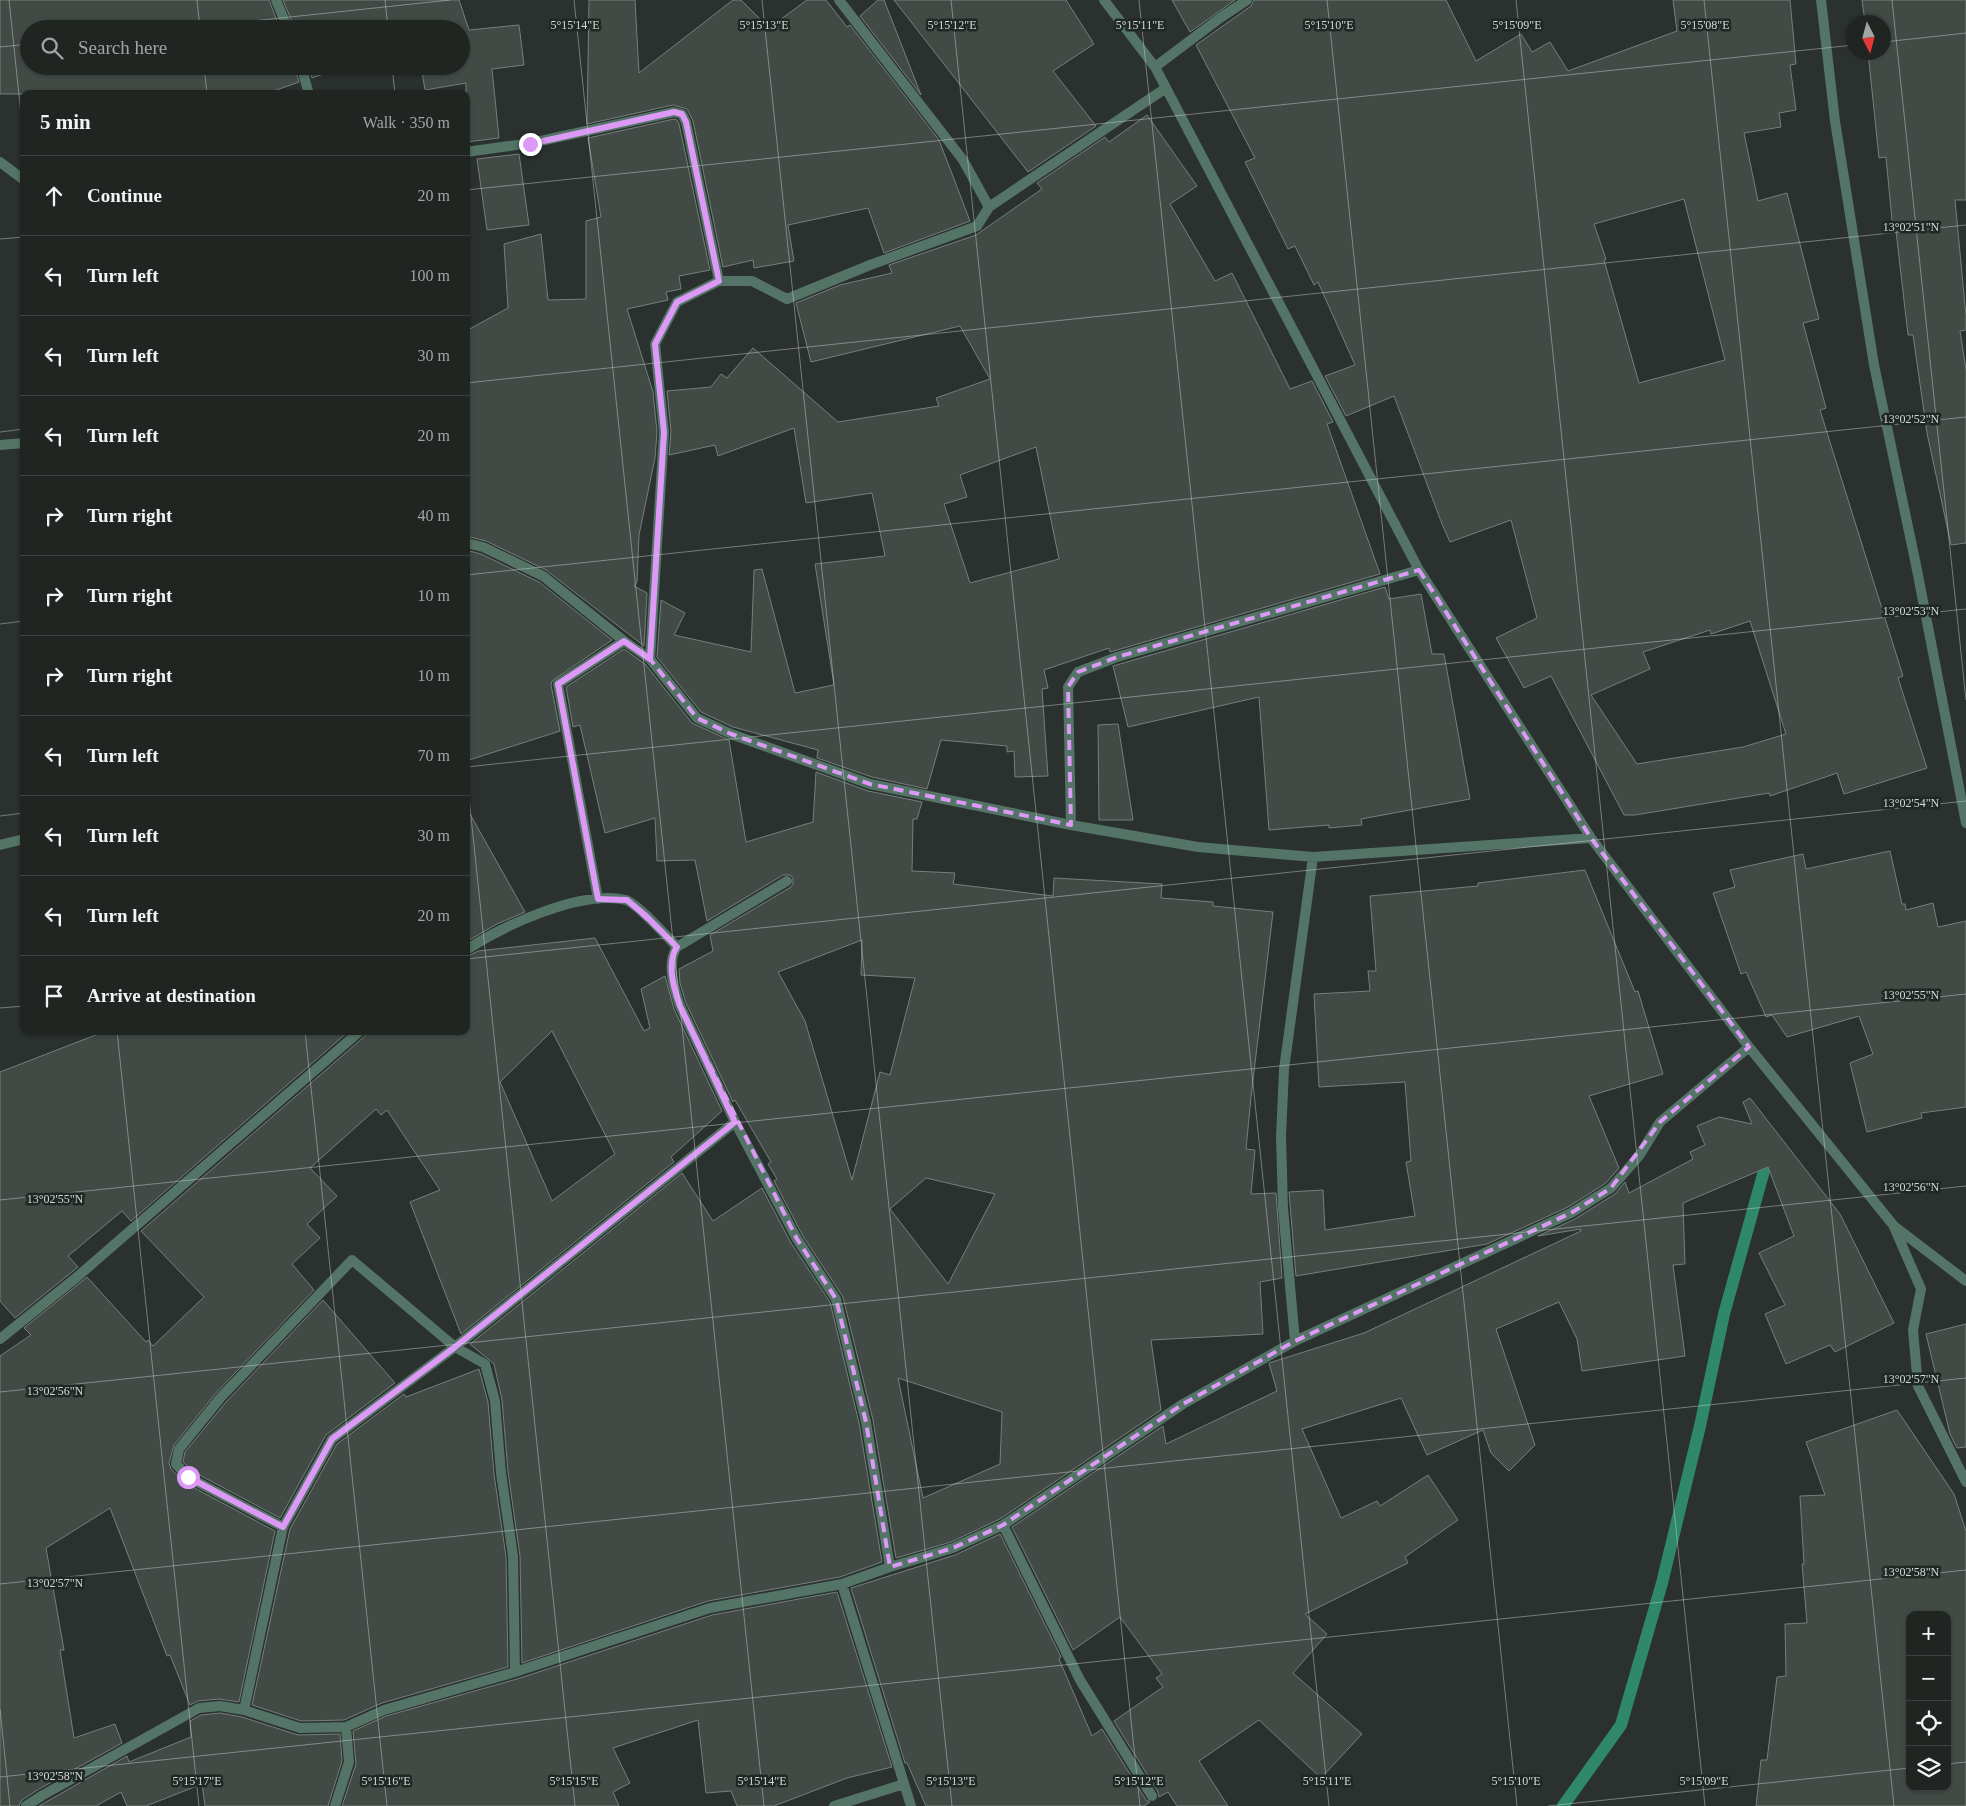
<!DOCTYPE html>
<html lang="en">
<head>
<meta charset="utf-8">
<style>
	body { margin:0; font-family:"Times New Roman",serif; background:#282d2a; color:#f1f3f6 }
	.controls { position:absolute; right:15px; bottom:15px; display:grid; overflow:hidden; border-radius:10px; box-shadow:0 1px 4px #0004 }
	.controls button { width:45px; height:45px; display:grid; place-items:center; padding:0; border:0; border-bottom:1px solid #3d4240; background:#202522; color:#f1f3f6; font:25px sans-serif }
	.compass { position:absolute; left:1846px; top:15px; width:45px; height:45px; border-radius:50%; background:#202522; box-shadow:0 1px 4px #0004; rotate:174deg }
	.stop { position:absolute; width:15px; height:15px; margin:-11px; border:4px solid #dc99f5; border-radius:50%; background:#fff }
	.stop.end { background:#dc99f5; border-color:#fff; box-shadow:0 1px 5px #0008 }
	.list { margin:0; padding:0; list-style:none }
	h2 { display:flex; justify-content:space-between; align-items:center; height:65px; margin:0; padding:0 20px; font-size:21px }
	h2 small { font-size:16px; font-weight:400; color:#a2a5a5 }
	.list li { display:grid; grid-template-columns:32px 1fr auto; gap:15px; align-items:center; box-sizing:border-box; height:80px; padding:0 20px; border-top:1px solid #3d4240 }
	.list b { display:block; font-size:19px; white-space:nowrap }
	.list em { font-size:16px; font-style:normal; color:#a2a5a5 }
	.icon { flex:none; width:28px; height:28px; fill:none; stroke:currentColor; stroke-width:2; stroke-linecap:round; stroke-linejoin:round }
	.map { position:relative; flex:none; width:1966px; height:1806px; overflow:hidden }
	.search { position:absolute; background:#202522; box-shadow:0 1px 4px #0004; left:20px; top:20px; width:450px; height:55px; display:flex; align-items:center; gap:12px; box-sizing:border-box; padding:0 18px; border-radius:28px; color:#a2a5a5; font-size:19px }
	.panel { position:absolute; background:#202522; box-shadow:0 1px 4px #0004; left:20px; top:90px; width:450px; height:945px; border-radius:10px }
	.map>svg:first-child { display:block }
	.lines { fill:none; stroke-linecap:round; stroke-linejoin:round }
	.stream { stroke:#2f8869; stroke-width:12 }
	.building { fill:#424a46; stroke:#767f7b; fill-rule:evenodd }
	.minor { stroke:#537466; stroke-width:10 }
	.route { stroke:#dc99f5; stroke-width:6 }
	.marked { fill:none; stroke:#dc99f5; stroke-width:4; stroke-dasharray:10 6; stroke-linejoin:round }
	.ticks { fill:none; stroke:#d4d8d6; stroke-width:1; stroke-opacity:0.45 }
	.ticks-label { font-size:12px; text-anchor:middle; fill:#d4d8d6; stroke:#202824; stroke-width:5; stroke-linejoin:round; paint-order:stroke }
</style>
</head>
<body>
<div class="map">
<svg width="1966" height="1806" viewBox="0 0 1966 1806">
	<rect width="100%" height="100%" fill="#2a312e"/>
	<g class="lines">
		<path class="stream" d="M1563,1806L1621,1725L1662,1583L1700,1426L1724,1314L1769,1153"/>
	</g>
	<path class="building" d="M0,0H269L280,29H29V66H294L299,82L265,94H0Z
		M283,0H459L469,30L519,25L524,65L492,69L499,138L466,142V83L425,90L421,66H461V29H295Z
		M589,0H635L639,73L733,0H741L769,28L807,0H826L847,27L850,25L939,140L970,221L884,253L868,208L788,225L794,261L754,268L753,260L723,267L693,121L687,109L673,105L587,124Z
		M878,0H884L921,95L860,16Z
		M894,0H1066L1094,44L1053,71L1096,126L1028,172Z
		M1172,0H1235L1190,32Z
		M1254,0H1446L1476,61L1521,34L1532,52L1550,42L1568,71L1677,31L1673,0H1790L1796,64L1790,65L1796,110L1779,113L1781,127L1744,133L1758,201L1787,193L1819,319L1803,323L1826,408L1820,410L1903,676L1898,678L1927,768L1844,794L1837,773L1770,796L1769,793L1635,815H1624L1551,676L1524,688L1496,638L1537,618L1511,520L1450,542L1442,524L1394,396L1346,416L1325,376L1355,365L1318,282L1314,285L1295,246L1288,249L1245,162L1255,158L1196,45L1251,6ZM1684,199L1725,360L1639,383L1604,260L1606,259L1594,224ZM1750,621L1786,734L1743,747L1637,764L1591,695L1650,669L1643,652L1710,630L1711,634Z
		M1862,0H1966V200H1955L1966,316V330L1960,331L1966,370V543L1951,545L1927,433L1913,335H1908L1896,231H1893L1886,157L1879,158L1868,52H1884V22H1865Z
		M308,66H347L312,78Z
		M1147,115L1197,186L1170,204L1215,281L1232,273L1290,389L1312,381L1333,422L1327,424L1380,574L1110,652L1109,648L1044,670L1048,688L1042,689L1048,776L1015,777L1014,751L1007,752V746L941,740L927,789L872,777L817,758L818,750L733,727L701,712L657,657L661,600L685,613L674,635L751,652L754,570L762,569L795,693L834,685L815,564L885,556L872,493L806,503L794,428L718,456L715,445L669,455L671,431L667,391L711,387L721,374L727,378L753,348L838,422L939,406L936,398L990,379L960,326L811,362L796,303L840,285L892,273L889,265L976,235L1042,189L1037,183L1105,137L1109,142ZM1036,447L1059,559L970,583L944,504L967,497L960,475Z
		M674,119L677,120L679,124L710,270L679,276L681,289L666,292L668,300L627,309L653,392L657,432L655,458L639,535L637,582L634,586L647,593L644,646L546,570L486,541L466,536V331L508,308L504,244L541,234L548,300L586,299V221L601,217L588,138Z
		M519,154L529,225L487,230L477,159Z
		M466,550L481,554L539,582L612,640L552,681L551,685L560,731L466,761Z
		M1385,587L1389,599L1421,594L1432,654H1444L1470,799L1361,819L1362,825L1329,828V825L1269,830L1259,697L1128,727L1113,666Z
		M624,649L645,664L692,723L729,740L746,842L813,822L816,772L868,791L922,802L917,819H913L912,871L955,873L953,884L1053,896L1054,878L1162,884L1161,898L1213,902V906L1273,912L1251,1097L1246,1149L1255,1150L1251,1194L1276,1193L1282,1278L1260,1282L1263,1334L1151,1340L1161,1410L1000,1519L951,1542L896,1558L873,1420L843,1297L803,1236L774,1181L777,1179L768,1164L771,1162L735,1100L733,1102L686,1003L680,983L679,969L713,951L710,935L791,887L793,884V878L790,875H783L707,921L695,860L657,861L655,818L605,833L580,725L573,727L566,687ZM862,940L861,975L915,978L890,1075L880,1072L852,1180L805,1021L778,972ZM926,1178L995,1194L948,1284L890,1209ZM898,1378L1002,1412L1000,1464L923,1498Z
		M1118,724L1133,820H1099L1098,725Z
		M466,807L525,912L497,924L466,942Z
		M1890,851L1902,904H1905L1906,910L1933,903L1938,927L1966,921V1107L1921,1113L1922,1118L1867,1132L1850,1063L1873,1054L1859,1016L1787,1037L1772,1015L1766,1017L1746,972L1741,974L1713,893L1735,887L1730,870L1803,854L1806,869Z
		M1585,870L1635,992L1638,991L1663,1074L1589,1096L1619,1168L1606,1183L1568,1207L1487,1244L1296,1276L1289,1192L1323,1190L1325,1230L1415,1216L1406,1162L1411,1161L1405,1082L1319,1087L1314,994L1370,991L1368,971H1376L1370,896L1478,886V883Z
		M595,938L644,1031L650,1028L641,989L665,976L674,1009L722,1111L671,1157L674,1162L461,1334L410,1202L440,1190L387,1110L381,1115L376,1109L310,1168L337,1196L307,1224L320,1238L292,1264L314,1290L216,1393L174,1445L169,1463L171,1469L185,1483L275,1531L239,1702L219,1699L198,1701L190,1705L170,1655L167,1656L110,1508L46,1548L64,1650H60L74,1738L115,1724L122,1743L39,1789L22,1800L19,1806H0V1356L31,1335L24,1328L87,1277L146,1342L148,1340L153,1346L204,1297L141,1231L365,1036L367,1031H466V957L478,951ZM552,1031L615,1154L552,1201L500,1082Z
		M106,1031H349L131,1221L122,1211L68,1256L78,1267L15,1318L0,1301V1072Z
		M1750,1098L1840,1214L1894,1323L1835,1352L1830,1345L1786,1364L1765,1314L1785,1305L1759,1253L1794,1236L1768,1167L1683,1203L1685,1264L1673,1265L1685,1356L1582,1371L1577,1339L1559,1302L1496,1329L1535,1445L1509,1471L1491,1453L1483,1430L1427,1455L1401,1398L1302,1429L1341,1518L1377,1501L1380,1506L1428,1475L1458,1520L1405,1557L1408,1563L1305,1614L1327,1634L1293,1673L1362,1734L1321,1778L1259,1720L1199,1761L1228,1806H1177L1168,1792L1159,1797L1158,1792L1114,1721L1163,1687L1156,1678L1162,1674L1120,1617L1073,1650L1012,1527L1163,1426L1166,1444L1277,1391L1269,1363L1364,1333L1581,1231V1229L1538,1236L1575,1219L1615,1194L1625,1182L1629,1193L1693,1159L1690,1152L1705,1145L1697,1126L1719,1117L1752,1124L1743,1102Z
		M682,1173L713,1221L762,1188L791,1243L830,1302L859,1423L882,1562L840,1577L708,1601L522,1663L520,1556L508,1472L502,1400L494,1364L470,1344Z
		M323,1300L395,1383L326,1435L280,1518L192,1471L183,1462L185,1452L226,1402Z
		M1966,1324V1447L1957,1448L1950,1434L1926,1334Z
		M479,1369L488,1402L494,1474L506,1557L508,1667L382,1703L344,1720L301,1721L252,1705L290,1529L337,1444L404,1394L406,1397Z
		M1897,1410L1954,1494L1966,1531V1806H1756L1761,1760H1767L1777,1677L1786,1676L1785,1624L1807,1623L1802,1564H1804L1800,1496L1825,1495L1806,1442ZM1910,1615H1947V1787H1910Z
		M1000,1534L1061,1657L1059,1659L1092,1736L1102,1729L1146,1800L1150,1802L1144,1806H926L907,1763H905L851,1588L955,1555Z
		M837,1592L892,1767L847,1778L774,1806H737L731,1791L706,1793L698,1720L613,1748L630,1783L613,1792L619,1806H342L356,1764L353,1731L386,1716L517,1679L712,1615Z
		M220,1713L242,1717L298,1735L340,1734L342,1761L328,1806H205L202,1784L146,1806H127L121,1792L96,1806H39L127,1756L129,1762L191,1737L190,1721L201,1715Z"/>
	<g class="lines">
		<path class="minor" d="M276,0L288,29
			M839,0L963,160L989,207L1166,88
			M1104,0L1155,67L1419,570L1591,838L1749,1047L1894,1226L1966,1281
			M1821,0L1835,121L1874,365L1916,565L1966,823
			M301,66L309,94
			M1155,67L1220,18L1247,0
			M466,152L531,143L674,112L682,114L686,122L719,281H752L787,299L870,265L977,226L989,207
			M0,162L24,180
			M0,445L24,443
			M466,543L483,547L543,576L624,641L650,659L697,718L731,734L870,784L1071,825L1198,847L1313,857L1591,838
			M650,659L664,432L655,344L677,302L719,281
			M1071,825L1068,687L1078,672L1117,657L1419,570
			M0,845L24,839
			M598,899L558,684L624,641
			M677,947C666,963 674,989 680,1006L735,1122L797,1239L836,1299L866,1422L890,1567
			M466,950C503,926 581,889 626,900C638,904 666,936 677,947L787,881
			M1894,1227L1921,1289L1913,1330L1918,1386L1966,1482
			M0,1339L77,1277L360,1031
			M1295,1341L1283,1208L1281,1137L1284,1069L1313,857
			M1003,1525L1080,1680L1152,1796
			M283,1527L188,1477L176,1464L179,1449L221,1397L352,1260L455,1347L485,1364L495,1401L501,1473L513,1556L515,1672
			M842,1584L911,1806
			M244,1710L283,1527L332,1439L455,1347L735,1122
			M26,1806L43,1795L199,1708L220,1706L244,1710L300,1728L346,1727L384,1710L515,1672L710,1608L842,1584L890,1567L953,1548L1003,1525L1183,1404L1295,1341L1571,1213L1611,1188L1639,1156L1660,1122L1749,1047
			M335,1806L349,1762L346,1727
			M834,1806L904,1784"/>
	</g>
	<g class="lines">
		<path class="route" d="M188,1477L283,1527L332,1439L455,1347L735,1122L680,1006C674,989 666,963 677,947L646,916L627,900L598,899L558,684L624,641L650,659L664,432L655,344L677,302L719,281L686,122L682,114L674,112L530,144"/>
	</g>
	<path class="marked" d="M1419,570L1591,838L1749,1047L1660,1122L1611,1188L1571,1213L1295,1341L1183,1404L1003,1525L953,1548L890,1567L866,1422L836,1299L797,1239L680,1006L673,987L672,954L677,947L627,900L598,899L558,684L624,641L650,659L697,718L731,734L870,784L1071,825L1068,687L1078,672L1117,657Z"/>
	<path class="ticks" d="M9,0L24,143M197,0L200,29M385,0L388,29M574,0L764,1806M762,0L952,1806M951,0L1140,1806M1139,0L1329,1806M1327,0L1517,1806M1516,0L1705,1806M1704,0L1894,1806M1892,0L1966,700M177,29L450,0M1884,42L1966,33M0,47L29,44M204,66L207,94M392,66L395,94M466,190L1854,45M0,239L24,237M466,383L1966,225M0,432L24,429M466,575L1966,417M0,624L24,621M466,767L1966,609M466,769L575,1806M0,816L24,813M466,959L1966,801M0,1008L24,1006M117,1031L199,1806M305,1031L387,1806M0,1200L1966,994M0,1392L1966,1186M0,1584L1966,1378M0,1709L10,1806M1947,1764L1966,1762M0,1777L1966,1570M1548,1806L1910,1768"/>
	<g class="ticks-label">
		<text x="575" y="29">5°15'14"E</text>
		<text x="764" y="29">5°15'13"E</text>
		<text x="952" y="29">5°15'12"E</text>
		<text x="1140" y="29">5°15'11"E</text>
		<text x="1329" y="29">5°15'10"E</text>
		<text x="1517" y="29">5°15'09"E</text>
		<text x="1705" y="29">5°15'08"E</text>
		<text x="1911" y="231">13°02'51"N</text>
		<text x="1911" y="423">13°02'52"N</text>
		<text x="1911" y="615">13°02'53"N</text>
		<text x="1911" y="807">13°02'54"N</text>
		<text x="1911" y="999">13°02'55"N</text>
		<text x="1911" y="1191">13°02'56"N</text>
		<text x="55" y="1203">13°02'55"N</text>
		<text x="1911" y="1383">13°02'57"N</text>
		<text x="55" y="1395">13°02'56"N</text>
		<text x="1911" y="1576">13°02'58"N</text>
		<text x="55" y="1587">13°02'57"N</text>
		<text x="55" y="1780">13°02'58"N</text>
		<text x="197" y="1785">5°15'17"E</text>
		<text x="386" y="1785">5°15'16"E</text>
		<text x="574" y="1785">5°15'15"E</text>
		<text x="762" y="1785">5°15'14"E</text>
		<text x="951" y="1785">5°15'13"E</text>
		<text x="1139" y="1785">5°15'12"E</text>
		<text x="1327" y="1785">5°15'11"E</text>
		<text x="1516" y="1785">5°15'10"E</text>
		<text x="1704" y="1785">5°15'09"E</text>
	</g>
</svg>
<div class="controls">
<button>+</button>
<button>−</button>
<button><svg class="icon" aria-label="locate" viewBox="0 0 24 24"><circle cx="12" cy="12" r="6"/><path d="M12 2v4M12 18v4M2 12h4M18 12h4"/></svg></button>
<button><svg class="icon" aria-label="layers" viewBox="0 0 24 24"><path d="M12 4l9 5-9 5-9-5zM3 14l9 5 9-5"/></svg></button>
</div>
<svg class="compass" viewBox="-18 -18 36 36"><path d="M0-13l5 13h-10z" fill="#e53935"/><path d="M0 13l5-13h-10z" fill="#a2a5a5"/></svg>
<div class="stop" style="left:188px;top:1477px"></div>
<div class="stop end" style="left:530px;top:144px"></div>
<div class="search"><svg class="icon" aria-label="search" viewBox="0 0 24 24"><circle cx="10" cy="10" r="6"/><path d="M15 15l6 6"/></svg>Search here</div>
<section class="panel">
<h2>5 min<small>Walk · 350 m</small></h2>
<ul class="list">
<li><svg class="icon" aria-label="ahead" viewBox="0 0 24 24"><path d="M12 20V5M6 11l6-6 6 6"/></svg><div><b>Continue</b></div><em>20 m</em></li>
<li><svg class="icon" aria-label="left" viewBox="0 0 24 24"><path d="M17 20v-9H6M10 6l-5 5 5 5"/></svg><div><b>Turn left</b></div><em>100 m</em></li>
<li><svg class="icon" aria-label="left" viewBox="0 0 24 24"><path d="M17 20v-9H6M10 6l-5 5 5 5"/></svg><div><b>Turn left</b></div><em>30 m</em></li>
<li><svg class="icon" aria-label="left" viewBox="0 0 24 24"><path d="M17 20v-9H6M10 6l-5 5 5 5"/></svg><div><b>Turn left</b></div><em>20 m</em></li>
<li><svg class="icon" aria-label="right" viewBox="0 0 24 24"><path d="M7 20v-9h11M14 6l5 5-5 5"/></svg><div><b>Turn right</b></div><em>40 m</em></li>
<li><svg class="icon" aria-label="right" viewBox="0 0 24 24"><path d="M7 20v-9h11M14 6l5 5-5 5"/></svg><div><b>Turn right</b></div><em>10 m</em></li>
<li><svg class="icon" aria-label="right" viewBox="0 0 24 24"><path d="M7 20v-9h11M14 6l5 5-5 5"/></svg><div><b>Turn right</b></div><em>10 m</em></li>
<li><svg class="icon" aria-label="left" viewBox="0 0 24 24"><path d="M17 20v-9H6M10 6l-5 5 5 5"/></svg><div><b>Turn left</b></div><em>70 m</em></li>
<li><svg class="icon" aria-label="left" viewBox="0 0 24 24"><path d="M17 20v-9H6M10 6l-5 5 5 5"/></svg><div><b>Turn left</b></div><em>30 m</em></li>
<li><svg class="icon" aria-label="left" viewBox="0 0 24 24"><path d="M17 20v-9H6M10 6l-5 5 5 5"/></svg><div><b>Turn left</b></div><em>20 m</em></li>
<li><svg class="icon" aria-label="arrive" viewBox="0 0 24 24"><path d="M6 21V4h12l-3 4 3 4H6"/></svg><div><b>Arrive at destination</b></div></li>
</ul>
</section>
</div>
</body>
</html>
